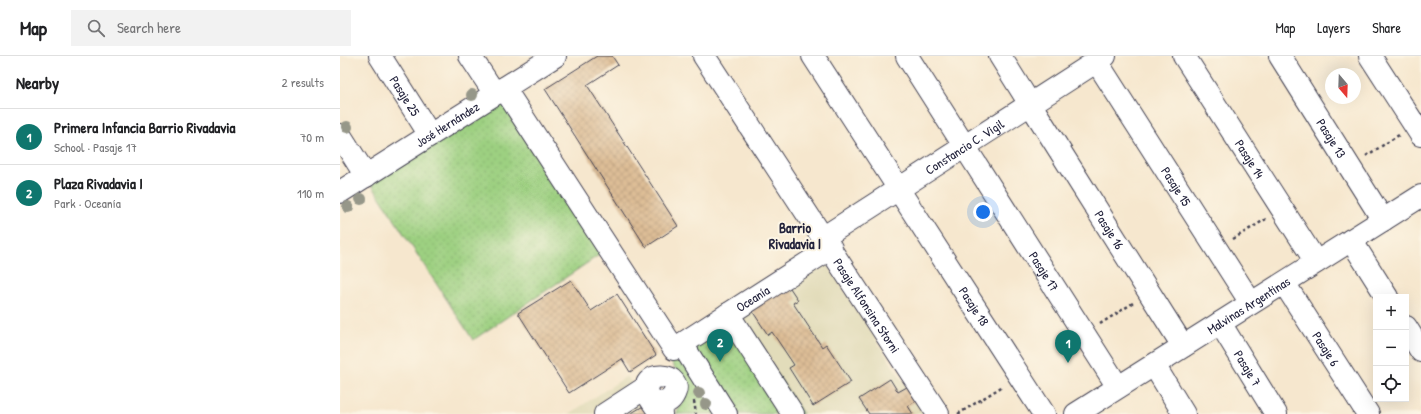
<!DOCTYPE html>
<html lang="en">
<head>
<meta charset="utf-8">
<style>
	body { margin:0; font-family:"Patrick Hand",sans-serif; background:#f2f2f2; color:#202124 }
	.controls { position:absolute; right:12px; bottom:12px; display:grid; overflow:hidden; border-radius:0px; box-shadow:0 4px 16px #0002 }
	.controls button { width:36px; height:36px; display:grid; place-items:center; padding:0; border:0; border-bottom:1px solid #e0e0e0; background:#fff; color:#202124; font:20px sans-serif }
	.compass { position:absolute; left:985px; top:12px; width:36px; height:36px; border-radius:50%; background:#fff; box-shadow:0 4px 16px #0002; rotate:161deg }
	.you { position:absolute; left:643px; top:156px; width:14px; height:14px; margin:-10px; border:3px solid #fff; border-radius:50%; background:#1a73e8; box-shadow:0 0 0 6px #1a73e833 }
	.badge { display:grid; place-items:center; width:26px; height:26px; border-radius:50%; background:#0f766e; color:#fff; font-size:13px; font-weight:700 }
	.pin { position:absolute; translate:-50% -33px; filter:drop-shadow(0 1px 2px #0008) }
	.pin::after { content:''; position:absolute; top:21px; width:14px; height:12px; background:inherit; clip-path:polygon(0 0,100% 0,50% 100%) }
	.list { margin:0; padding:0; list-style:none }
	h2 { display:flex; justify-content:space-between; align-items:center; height:52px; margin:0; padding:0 16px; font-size:17px }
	h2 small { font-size:13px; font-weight:400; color:#757577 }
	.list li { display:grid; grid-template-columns:26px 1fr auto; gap:12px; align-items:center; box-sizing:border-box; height:56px; padding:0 16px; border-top:1px solid #e0e0e0 }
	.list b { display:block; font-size:15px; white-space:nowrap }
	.list p { margin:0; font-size:13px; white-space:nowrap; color:#757577 }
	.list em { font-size:13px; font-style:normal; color:#757577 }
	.icon { flex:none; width:22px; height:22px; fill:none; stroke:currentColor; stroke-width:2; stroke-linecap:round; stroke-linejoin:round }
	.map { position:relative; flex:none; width:1081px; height:358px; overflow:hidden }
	header { display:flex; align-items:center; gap:24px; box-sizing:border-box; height:56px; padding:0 20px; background:#fff; border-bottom:1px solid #e0e0e0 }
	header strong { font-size:19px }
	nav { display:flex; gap:22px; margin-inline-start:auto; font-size:14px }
	.search { width:280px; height:36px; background:#f2f2f2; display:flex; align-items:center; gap:10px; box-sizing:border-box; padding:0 14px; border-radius:0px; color:#757577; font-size:15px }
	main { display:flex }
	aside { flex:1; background:#fff }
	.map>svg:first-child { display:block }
	.built { fill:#e2dcba }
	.park { fill:url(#park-dots); stroke:#60795e }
	.building { fill:url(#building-cross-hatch) }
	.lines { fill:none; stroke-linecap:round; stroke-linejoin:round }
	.minor-casing { stroke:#424051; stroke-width:24 }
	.path { stroke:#424051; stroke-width:2.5; stroke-dasharray:3 3; stroke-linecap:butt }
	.minor { stroke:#fff; stroke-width:22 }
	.tree { fill:#969789 }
	.labels { text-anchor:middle; stroke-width:4; stroke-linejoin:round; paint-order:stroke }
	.street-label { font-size:13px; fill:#22223b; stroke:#fcf5e5 }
	.neighbourhood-label { font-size:14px; font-weight:bold; fill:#22223b; stroke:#fcf5e5 }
</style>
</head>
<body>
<header>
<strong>Map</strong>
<div class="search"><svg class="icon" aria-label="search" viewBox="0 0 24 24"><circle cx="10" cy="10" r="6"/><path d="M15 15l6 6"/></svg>Search here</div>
<nav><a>Map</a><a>Layers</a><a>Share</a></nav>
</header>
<main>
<aside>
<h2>Nearby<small>2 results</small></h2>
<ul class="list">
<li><span class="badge">1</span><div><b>Primera Infancia Barrio Rivadavia</b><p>School · Pasaje 17</p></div><em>70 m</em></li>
<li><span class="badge">2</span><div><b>Plaza Rivadavia I</b><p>Park · Oceanía</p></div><em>110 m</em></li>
</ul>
</aside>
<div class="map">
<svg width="1081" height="358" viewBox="0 0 1081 358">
	<defs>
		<pattern id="park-dots" width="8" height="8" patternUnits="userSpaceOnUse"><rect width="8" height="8" fill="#9dd081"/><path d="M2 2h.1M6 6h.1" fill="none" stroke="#87b270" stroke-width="1.8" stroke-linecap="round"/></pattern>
		<pattern id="building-cross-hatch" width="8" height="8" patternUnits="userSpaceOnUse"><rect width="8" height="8" fill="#ddbd96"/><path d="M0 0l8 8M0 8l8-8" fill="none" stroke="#bda282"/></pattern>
	</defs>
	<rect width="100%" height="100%" fill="#fcf5e5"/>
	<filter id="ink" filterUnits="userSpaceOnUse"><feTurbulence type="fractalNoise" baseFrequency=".025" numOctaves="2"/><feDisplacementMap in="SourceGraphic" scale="8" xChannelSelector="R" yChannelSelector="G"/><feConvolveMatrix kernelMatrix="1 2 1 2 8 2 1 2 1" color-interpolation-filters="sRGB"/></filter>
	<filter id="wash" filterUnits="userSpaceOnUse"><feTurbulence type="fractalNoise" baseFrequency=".012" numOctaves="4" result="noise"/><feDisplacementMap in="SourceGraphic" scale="16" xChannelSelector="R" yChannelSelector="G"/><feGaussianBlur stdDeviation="0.9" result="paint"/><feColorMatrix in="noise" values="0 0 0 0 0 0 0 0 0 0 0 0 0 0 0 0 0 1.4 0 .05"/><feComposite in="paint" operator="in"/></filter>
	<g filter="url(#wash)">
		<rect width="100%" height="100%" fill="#f6e7ce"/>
		<path class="built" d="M483,202L584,358H463L398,257Z
			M287,320L311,358H229Z"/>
		<path class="park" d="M164,32L268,193L133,284L26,120Z
			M393,251L463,358H336C339,352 343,347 345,341C348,328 331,307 324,296Z"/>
		<g id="blocks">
			<path class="building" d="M257,0H272L278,9L247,29L338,170L306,191L205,33Z
				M231,224L251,255L277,238L316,299L290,316L282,303L229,337L178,257Z
				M446,226L458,244L453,247L482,291L486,288L511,326L473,350L449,312L454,309L432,276L428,279L409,250Z
				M550,323L558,336L567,331L576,345L568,350L573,358H529L519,343Z
				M305,349L311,358H290Z"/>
		</g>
	</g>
	<g filter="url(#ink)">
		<use href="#blocks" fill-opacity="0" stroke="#424051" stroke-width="1"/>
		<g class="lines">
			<g class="minor-casing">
				<g id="minor">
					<path id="s1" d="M40,0L90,79"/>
					<path d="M130,0L155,38"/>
					<path id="s2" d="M364,0L598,358"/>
					<path d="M473,0L559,133"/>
					<path d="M567,0L625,91"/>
					<path d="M660,0L690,48"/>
					<path id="s3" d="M844,0L976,206"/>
					<path id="s4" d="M940,0L1043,164"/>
					<path d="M1030,0L1081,79"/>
					<path id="s5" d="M762,14L911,247"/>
					<path id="s6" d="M164,32L334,293L491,192"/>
					<path id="s7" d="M696,57L843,290"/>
					<path d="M0,79L26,120"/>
					<path id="s8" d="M630,99L778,331"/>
					<path id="s9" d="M0,136L215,0"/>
					<path id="s10" d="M564,142L704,358"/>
					<path id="s11" d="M484,181L765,0"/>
					<path d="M1011,184L1047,241"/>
					<path id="s12" d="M944,227L1028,358"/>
					<path d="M388,258L453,358"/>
					<path id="s13" d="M880,267L936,358"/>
					<path d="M1066,271L1081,295"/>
					<path d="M342,288L386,358"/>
					<path d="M814,309L844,358"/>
					<path d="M311,343L320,347C326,347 330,345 333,340C348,315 295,313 309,340C312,346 317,352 321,358"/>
					<path d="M265,358L308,330"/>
					<path id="s14" d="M736,358L1081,140"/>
				</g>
			</g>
			<path class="path" d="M1026,100L1059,79
				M893,183L926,163
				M760,268L793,247
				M354,345L356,358
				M618,358L663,330"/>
			<use href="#minor" class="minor"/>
		</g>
		<g class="tree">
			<circle cx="132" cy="39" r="6"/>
			<circle cx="7" cy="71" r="6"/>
			<circle cx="21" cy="143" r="6"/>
			<circle cx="8" cy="151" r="6"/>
			<circle cx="359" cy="337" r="6"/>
			<circle cx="366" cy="348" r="6"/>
		</g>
	</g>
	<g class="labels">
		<g class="street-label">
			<text dy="5" stroke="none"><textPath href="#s1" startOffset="47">Pasaje 25</textPath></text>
			<text dy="5" stroke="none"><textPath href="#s9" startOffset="127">José Hernández</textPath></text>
			<text dy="5" stroke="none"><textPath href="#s4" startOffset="97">Pasaje 13</textPath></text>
			<text dy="5" stroke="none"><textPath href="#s11" startOffset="167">Constancio C. Vigil</textPath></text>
			<text dy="5" stroke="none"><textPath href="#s3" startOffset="122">Pasaje 14</textPath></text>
			<text dy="5" stroke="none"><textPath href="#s5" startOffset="138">Pasaje 15</textPath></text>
			<text dy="5" stroke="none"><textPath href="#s7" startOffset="138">Pasaje 16</textPath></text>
			<text dy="5" stroke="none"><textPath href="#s8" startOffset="138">Pasaje 17</textPath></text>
			<text dy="5" stroke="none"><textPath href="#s6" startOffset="405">Oceanía</textPath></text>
			<text dy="5" stroke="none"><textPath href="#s2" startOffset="298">Pasaje Alfonsina Storni</textPath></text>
			<text dy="5" stroke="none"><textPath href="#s14" startOffset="204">Malvinas Argentinas</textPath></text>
			<text dy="5" stroke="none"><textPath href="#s10" startOffset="129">Pasaje 18</textPath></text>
			<text dy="5" stroke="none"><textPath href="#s12" startOffset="78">Pasaje 6</textPath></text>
			<text dy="5" stroke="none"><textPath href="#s13" startOffset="53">Pasaje 7</textPath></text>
		</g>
		<g class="neighbourhood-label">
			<text x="455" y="177">Barrio<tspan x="455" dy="16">Rivadavia I</tspan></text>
		</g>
	</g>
</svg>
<div class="controls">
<button>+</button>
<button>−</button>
<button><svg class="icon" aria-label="locate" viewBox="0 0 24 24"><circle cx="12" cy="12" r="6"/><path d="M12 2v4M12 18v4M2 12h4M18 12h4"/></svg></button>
</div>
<svg class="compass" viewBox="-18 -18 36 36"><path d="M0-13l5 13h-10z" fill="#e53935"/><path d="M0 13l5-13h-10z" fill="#757577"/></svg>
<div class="you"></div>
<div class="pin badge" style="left:728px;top:307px">1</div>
<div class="pin badge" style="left:380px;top:306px">2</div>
</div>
</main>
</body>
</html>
